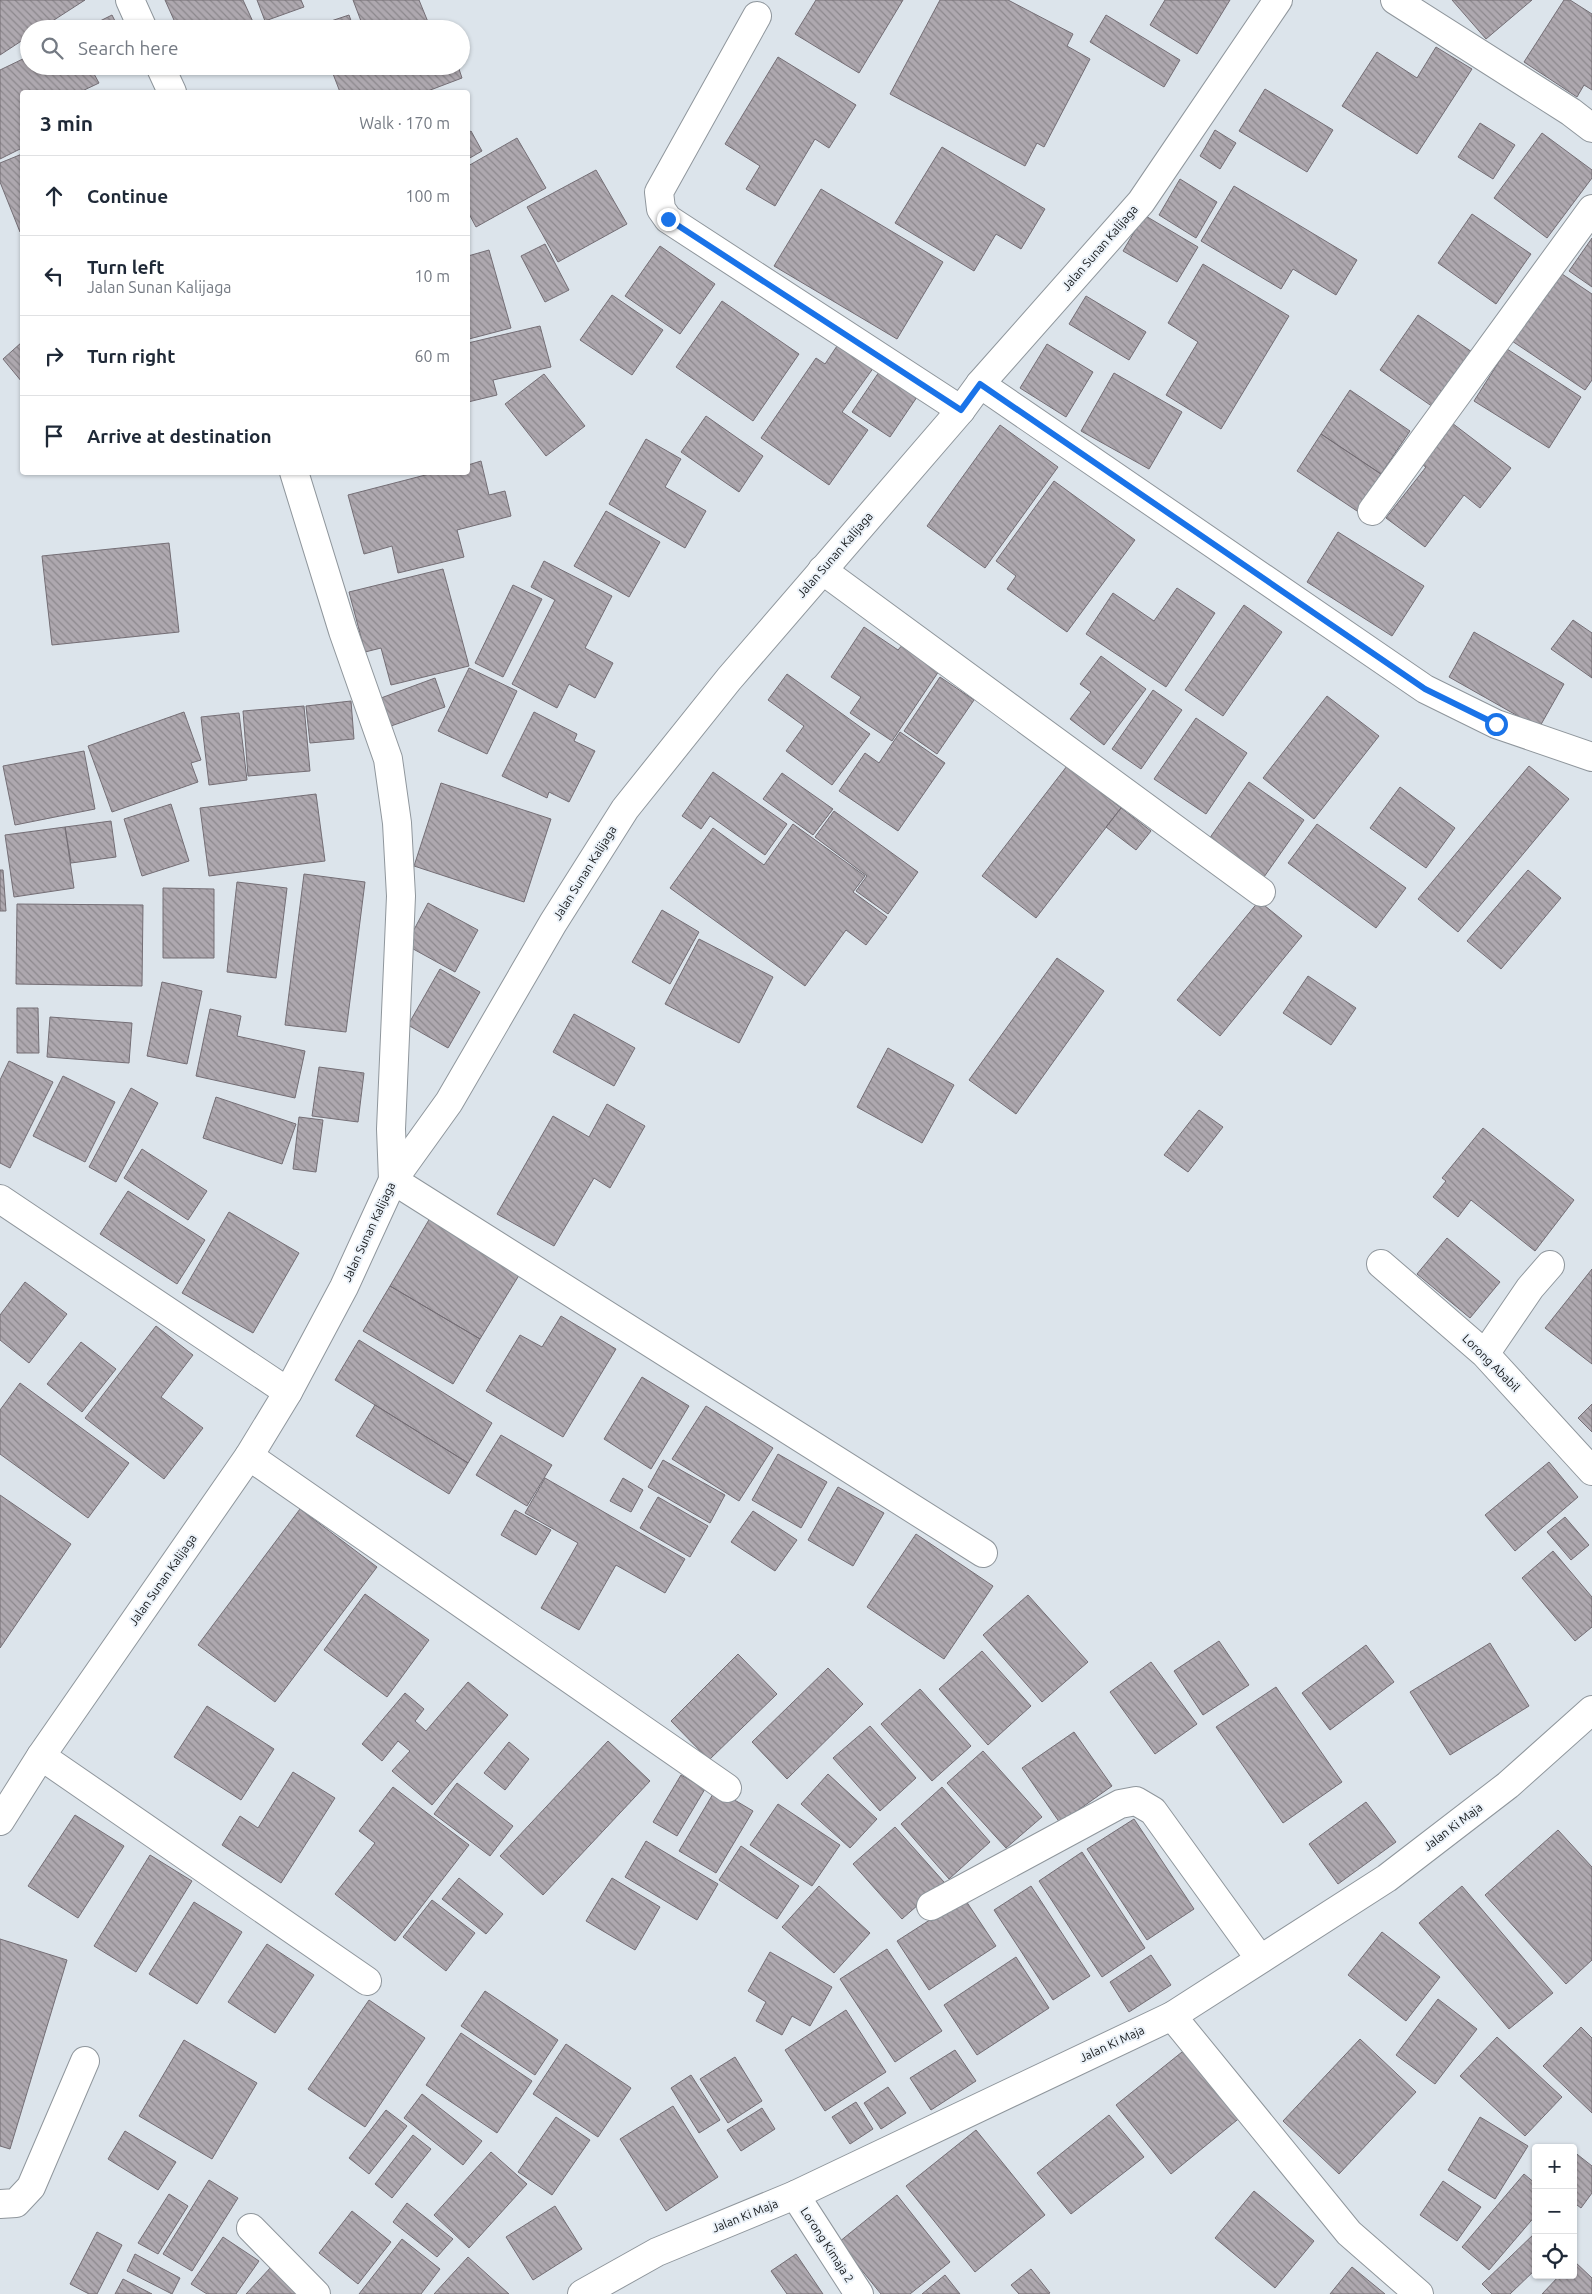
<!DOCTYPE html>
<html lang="en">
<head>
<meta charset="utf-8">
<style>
	body { margin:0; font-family:Ubuntu,sans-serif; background:#f2f2f3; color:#1f2937 }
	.controls { position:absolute; right:15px; bottom:15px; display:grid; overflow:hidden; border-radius:5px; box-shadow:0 1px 4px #0004 }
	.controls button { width:45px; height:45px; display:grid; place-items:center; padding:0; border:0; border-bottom:1px solid #e0e1e3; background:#fff; color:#1f2937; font:25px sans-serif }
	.stop { position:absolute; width:15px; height:15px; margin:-11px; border:4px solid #1a73e8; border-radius:50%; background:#fff }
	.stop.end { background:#1a73e8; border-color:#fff; box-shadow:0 1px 5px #0008 }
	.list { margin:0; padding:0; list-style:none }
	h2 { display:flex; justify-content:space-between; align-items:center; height:65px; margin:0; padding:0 20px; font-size:21px }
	h2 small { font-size:16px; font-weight:400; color:#747a83 }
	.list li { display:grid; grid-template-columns:32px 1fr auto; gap:15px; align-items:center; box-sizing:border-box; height:80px; padding:0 20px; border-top:1px solid #e0e1e3 }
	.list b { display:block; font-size:19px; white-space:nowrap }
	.list p { margin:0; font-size:16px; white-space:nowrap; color:#747a83 }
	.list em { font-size:16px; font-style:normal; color:#747a83 }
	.icon { flex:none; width:28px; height:28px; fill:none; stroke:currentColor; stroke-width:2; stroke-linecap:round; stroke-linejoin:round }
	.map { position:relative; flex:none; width:1592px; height:2294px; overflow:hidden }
	.search { position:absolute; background:#fff; box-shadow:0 1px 4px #0004; left:20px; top:20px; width:450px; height:55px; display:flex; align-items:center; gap:12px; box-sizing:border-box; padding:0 18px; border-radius:28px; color:#747a83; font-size:19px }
	.panel { position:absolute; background:#fff; box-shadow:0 1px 4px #0004; left:20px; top:90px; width:450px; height:385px; border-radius:5px }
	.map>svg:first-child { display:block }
	.building { fill:url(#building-back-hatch); stroke:#746e75 }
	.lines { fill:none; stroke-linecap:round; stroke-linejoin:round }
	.minor-casing { stroke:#8f969c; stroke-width:30 }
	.tertiary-casing { stroke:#8f969c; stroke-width:30 }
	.minor { stroke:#fff; stroke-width:28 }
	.tertiary { stroke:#fff; stroke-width:28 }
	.route { stroke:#1a73e8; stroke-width:6 }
	.labels { text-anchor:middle; stroke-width:4; stroke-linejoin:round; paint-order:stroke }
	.street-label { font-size:12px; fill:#131618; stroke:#eaf1f8 }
</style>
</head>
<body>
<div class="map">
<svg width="1592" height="2294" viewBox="0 0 1592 2294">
	<defs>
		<pattern id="building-back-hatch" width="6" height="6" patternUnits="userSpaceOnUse" patternTransform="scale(1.25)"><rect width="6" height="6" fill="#aea8af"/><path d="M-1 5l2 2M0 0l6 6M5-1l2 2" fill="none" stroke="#8c888d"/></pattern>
	</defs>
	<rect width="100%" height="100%" fill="#dce4eb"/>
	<path class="building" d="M0,0H85L40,29H29V36L0,55Z
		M165,0H243L254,24L244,29H178Z
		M257,0H301L304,7L265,21Z
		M353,0H419L428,22L411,29H364Z
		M816,0H903L859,73L795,34Z
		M940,0H1008L1073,34L1067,46L1090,59L1044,147L1037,143L1025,166L890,94Z
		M1165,0H1230L1197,54L1150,25Z
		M1452,0H1532L1486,39Z
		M1564,0H1570L1592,14V90L1584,85L1577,97L1524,62Z
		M112,15L119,29H84Z
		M349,15L354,29H321L319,25Z
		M1106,15L1180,60L1164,87L1090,42Z
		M1436,47L1472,69L1417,154L1342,106L1377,52L1417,78Z
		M29,56V66H104L93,72L99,83L80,92H22V148L0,159V70Z
		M778,57L856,105L829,148L815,139L775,206L746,189L760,166L725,144Z
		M330,66H458L462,78L425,92H340Z
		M1265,89L1333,130L1307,172L1239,131Z
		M1480,123L1515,145L1493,179L1458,157Z
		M1215,130L1236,143L1220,169L1200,156Z
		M471,131L482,151L468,159V133Z
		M1542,133L1592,170V178L1547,238L1494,198Z
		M517,138L546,188L476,227L468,212V166Z
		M942,147L1045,209L1021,249L996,234L974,271L895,223Z
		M22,154V231L20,232L0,182V163Z
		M596,170L627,224L558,262L527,207Z
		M1180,179L1217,202L1196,238L1159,215Z
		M1234,186L1357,260L1336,295L1293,269L1281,289L1201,241Z
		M821,189L943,262L897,339L774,266Z
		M1472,214L1531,254L1496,304L1438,263Z
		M1144,215L1198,247L1177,282L1123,251Z
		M1592,238V287L1569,271Z
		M545,244L569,290L545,302L521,256Z
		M660,246L715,284L680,334L625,296Z
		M489,250L511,328L469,339L468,256Z
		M1203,264L1289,316L1221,429L1166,395L1198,342L1168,323Z
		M1559,272L1592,294V380L1585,390L1512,341Z
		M612,295L663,330L632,375L580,340Z
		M1086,296L1146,332L1129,360L1069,324Z
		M722,301L799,354L753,421L676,367Z
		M1418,315L1472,352L1433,407L1380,370Z
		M540,326L551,367L493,380L497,395L468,402V343Z
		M22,342V382L3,359Z
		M839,343L874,367L842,412L868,430L829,485L761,438L816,358L825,364Z
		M1047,344L1093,372L1066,417L1020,388Z
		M1507,349L1581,397L1549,448L1474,401Z
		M879,372L917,397L890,437L852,412Z
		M1114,373L1182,412L1149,469L1081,431Z
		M544,374L585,426L546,456L505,404Z
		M1350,390L1410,431L1381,474L1321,434Z
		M706,416L763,456L739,492L681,452Z
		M1452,423L1511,468L1480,508L1464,495L1425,547L1386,518L1426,467L1421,464Z
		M1000,425L1058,467L985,568L927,526Z
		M1321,434L1381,474L1357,511L1297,471Z
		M646,439L681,459L665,487L706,511L685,548L609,504Z
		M481,461L489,495L505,491L511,516L457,530L464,557L398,573L392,546L364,554L348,495L437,472H468V465Z
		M1054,481L1135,540L1067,632L1007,589L1016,576L996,561Z
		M606,511L660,542L629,597L574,566Z
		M1338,532L1424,586L1392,636L1307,582Z
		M169,543L179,632L52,645L42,556Z
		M544,561L612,596L585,648L613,663L595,698L569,684L557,708L512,684L555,600L531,587Z
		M443,569L469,666L391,685L381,648L365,652L349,592Z
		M513,585L542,599L503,677L475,663Z
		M1177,588L1215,613L1166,687L1086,634L1113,593L1154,621Z
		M1244,605L1282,632L1223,716L1185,690Z
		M1573,620L1592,633V678L1551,649Z
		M864,627L898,650L904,643L941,668L892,741L850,713L861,697L831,677Z
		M1474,632L1564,684L1539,728L1449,677Z
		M1101,656L1146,689L1104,745L1070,719L1091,692L1080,684Z
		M469,668L517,691L487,754L438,731Z
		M787,674L870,734L832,785L786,751L804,726L768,700Z
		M940,677L974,700L937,754L904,731Z
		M435,678L445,707L391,726L381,698Z
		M1153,690L1182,710L1141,769L1112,749Z
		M1327,696L1379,736L1314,819L1263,778Z
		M351,701L354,739L310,743L306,706Z
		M304,706L310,771L248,776L243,711Z
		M184,712L201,760L191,763L198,782L112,812L88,746Z
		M534,712L577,734L574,741L595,751L569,802L549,792L547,798L502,776Z
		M239,713L247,780L209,785L201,717Z
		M1196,718L1247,753L1206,814L1154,779Z
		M900,732L945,763L898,831L839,791L865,753L879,763Z
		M84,751L95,809L15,825L3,766Z
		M1067,766L1121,808L1036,918L982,876Z
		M1529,766L1569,799L1458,932L1418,899Z
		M713,772L787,824L765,855L710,816L701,829L682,816Z
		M782,773L833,809L813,835L763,799Z
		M1249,782L1304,820L1264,877L1209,839Z
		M441,783L551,819L524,902L414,866Z
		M1400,787L1455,828L1426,868L1370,828Z
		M316,794L325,861L209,876L200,808Z
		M171,804L189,861L142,876L124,819Z
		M1121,808L1151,831L1136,850L1106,827Z
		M834,811L918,872L888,914L856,891L867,876L815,837Z
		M111,821L116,857L71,863L65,827Z
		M793,824L865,876L853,892L887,917L866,945L846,930L805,986L670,888L713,828L764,865Z
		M1317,824L1406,888L1376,928L1288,863Z
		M65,827L74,888L14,897L5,835Z
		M0,870H3L6,911H0Z
		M1528,870L1561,898L1501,969L1467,941Z
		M304,874L365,882L346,1032L285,1025Z
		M237,882L287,888L276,978L227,972Z
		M163,888L214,889V958H163Z
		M1259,901L1302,936L1220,1036L1177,1000Z
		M428,903L478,930L455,972L406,945Z
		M17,904L143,905L142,986L16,984Z
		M662,910L699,932L670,984L632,962Z
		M699,939L773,977L739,1043L665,1004Z
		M1057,958L1104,991L1016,1114L969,1080Z
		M440,969L480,992L448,1048L408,1025Z
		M1308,976L1356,1008L1331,1045L1283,1013Z
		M162,982L202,991L187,1064L147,1056Z
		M17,1008H38L39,1053H17Z
		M210,1009L241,1016L237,1036L305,1051L295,1098L196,1076Z
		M574,1014L635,1048L614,1086L553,1052Z
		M50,1017L132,1023L129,1063L47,1057Z
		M888,1048L954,1085L922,1143L857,1107Z
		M9,1061L53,1082L10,1168L0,1163V1080Z
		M319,1067L364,1073L358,1122L312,1116Z
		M63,1076L115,1102L85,1162L33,1136Z
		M131,1088L158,1103L116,1182L89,1167Z
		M216,1097L296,1124L282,1164L203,1138Z
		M607,1104L645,1126L610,1188L594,1178L554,1246L497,1214L553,1116L589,1137Z
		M1199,1110L1223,1127L1188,1172L1164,1155Z
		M299,1117L323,1120L316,1172L293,1169Z
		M1483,1128L1574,1200L1535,1251L1471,1200L1458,1217L1433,1197L1446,1181L1442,1178Z
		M142,1149L207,1191L188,1220L124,1178Z
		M128,1191L205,1240L177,1284L100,1234Z
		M229,1212L299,1253L253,1333L182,1293Z
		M430,1218L521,1272L480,1339L390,1286Z
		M1447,1238L1500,1282L1470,1318L1417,1274Z
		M1592,1269V1364L1545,1328Z
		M25,1282L67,1314L29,1363L0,1340V1315Z
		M390,1286L480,1339L453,1384L363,1331Z
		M561,1316L616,1349L563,1437L486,1391L520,1335L542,1347Z
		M156,1326L193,1355L161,1397L203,1428L164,1479L85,1418Z
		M359,1340L492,1423L468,1463L335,1380Z
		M81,1342L116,1369L82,1412L47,1384Z
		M642,1377L689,1406L651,1469L604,1439Z
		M20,1383L129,1463L88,1518L0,1454V1410Z
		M1592,1404V1432L1578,1418Z
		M375,1405L468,1463L449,1494L356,1436Z
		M706,1406L773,1448L739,1501L672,1459Z
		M501,1435L552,1465L527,1506L476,1475Z
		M778,1454L827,1482L801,1528L752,1500Z
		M663,1460L725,1495L710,1523L648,1487Z
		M1549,1462L1578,1497L1515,1551L1485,1515Z
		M545,1478L685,1559L665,1593L616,1565L579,1630L541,1608L578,1543L525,1513Z
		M623,1478L643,1490L631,1512L610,1501Z
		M838,1487L884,1513L853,1566L808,1540Z
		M0,1495L71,1544L0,1648Z
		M658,1497L708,1526L690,1557L640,1528Z
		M300,1509L377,1567L275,1702L198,1645Z
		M515,1510L551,1530L536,1555L501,1535Z
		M753,1511L797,1540L775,1571L731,1542Z
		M1565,1517L1589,1545L1571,1560L1547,1532Z
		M916,1534L993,1586L944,1659L867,1607Z
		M1553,1551L1592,1597V1627L1575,1641L1522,1578Z
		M365,1594L429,1640L387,1697L324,1650Z
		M1028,1595L1088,1662L1042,1702L983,1635Z
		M1219,1641L1249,1685L1203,1715L1174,1671Z
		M1490,1643L1529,1706L1450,1755L1410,1692Z
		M1366,1645L1394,1682L1330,1730L1302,1693Z
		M982,1651L1031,1706L988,1745L939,1689Z
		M738,1654L777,1694L709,1760L671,1721Z
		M1151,1662L1197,1724L1155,1754L1110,1692Z
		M828,1668L863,1704L787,1779L752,1742Z
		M468,1682L508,1715L432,1805L392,1771L410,1751L398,1741L382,1761L362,1744L405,1693L424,1709L415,1721L426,1731Z
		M1276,1687L1342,1782L1283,1823L1216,1727Z
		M920,1689L971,1746L932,1781L881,1724Z
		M207,1706L274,1749L241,1800L174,1757Z
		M870,1726L916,1778L880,1811L833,1758Z
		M1074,1732L1112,1786L1060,1823L1022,1768Z
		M608,1741L650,1781L543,1895L500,1856Z
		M509,1742L529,1759L505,1790L484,1773Z
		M983,1751L1042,1817L1006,1848L947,1783Z
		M293,1772L335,1798L281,1883L222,1845L240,1816L258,1828Z
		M828,1774L877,1819L850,1848L801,1804Z
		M681,1775L705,1789L677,1836L653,1822Z
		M457,1783L513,1826L490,1856L434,1814Z
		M393,1787L469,1845L395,1941L335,1894L375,1843L359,1831Z
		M942,1787L990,1842L949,1879L901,1824Z
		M716,1789L753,1811L716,1873L679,1851Z
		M1366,1802L1396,1842L1338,1884L1309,1844Z
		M778,1804L840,1845L812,1886L750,1845Z
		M75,1815L124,1846L78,1918L28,1886Z
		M1134,1819L1194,1909L1147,1940L1087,1849Z
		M895,1827L944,1882L902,1919L853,1864Z
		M1558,1830L1592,1867V1960L1566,1984L1485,1895Z
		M646,1841L718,1884L697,1920L625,1877Z
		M741,1846L799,1886L777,1919L719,1880Z
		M1082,1852L1145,1948L1102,1977L1039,1881Z
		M150,1855L192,1881L136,1972L94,1946Z
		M459,1878L503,1914L486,1934L442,1899Z
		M612,1878L660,1907L635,1950L586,1921Z
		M819,1886L870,1933L834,1973L782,1927Z
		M1031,1886L1090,1976L1053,2000L994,1910Z
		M1462,1886L1553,1993L1509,2029L1419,1923Z
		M964,1898L996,1946L929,1990L897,1941Z
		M432,1900L475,1933L446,1971L403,1937Z
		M194,1902L242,1932L197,2004L149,1974Z
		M1382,1932L1440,1977L1406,2021L1348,1975Z
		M0,1939L67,1960L10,2149L0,2146Z
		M267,1944L314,1975L275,2033L228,2002Z
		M887,1949L942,2031L895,2062L840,1979Z
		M770,1952L832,1987L810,2026L792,2016L782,2035L756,2021L766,2002L748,1991Z
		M1151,1955L1171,1985L1129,2012L1110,1982Z
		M1016,1957L1049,2008L977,2055L944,2005Z
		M485,1991L558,2040L535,2075L461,2026Z
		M1438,1999L1477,2029L1435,2084L1396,2055Z
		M369,2000L425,2038L365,2127L308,2089Z
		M846,2010L886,2072L825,2111L785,2050Z
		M1581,2027L1592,2038V2113L1543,2066Z
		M461,2033L532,2081L497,2133L426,2085Z
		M1497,2037L1562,2097L1525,2136L1460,2076Z
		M1360,2039L1416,2092L1339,2174L1283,2121Z
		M184,2040L257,2083L212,2159L139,2116Z
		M566,2044L631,2088L598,2137L533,2094Z
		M1187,2048L1242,2116L1171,2174L1116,2105Z
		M955,2050L976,2081L931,2110L910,2078Z
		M735,2057L762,2101L728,2123L700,2079Z
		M691,2075L720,2120L699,2133L671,2088Z
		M888,2087L906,2113L881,2129L864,2103Z
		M422,2094L482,2141L463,2165L404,2118Z
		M856,2102L873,2129L850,2144L832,2117Z
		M673,2106L718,2177L666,2211L620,2139Z
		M762,2108L775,2129L741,2151L727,2130Z
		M386,2110L407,2126L369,2174L349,2158Z
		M1109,2115L1144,2157L1071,2214L1037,2173Z
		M556,2117L590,2140L552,2195L518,2172Z
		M1480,2117L1528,2146L1495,2199L1448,2170Z
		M976,2130L1045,2215L975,2272L906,2186Z
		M125,2131L176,2162L158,2190L108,2159Z
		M413,2135L431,2149L392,2198L375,2184Z
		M1573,2151L1592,2166V2193L1581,2208L1573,2202Z
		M491,2152L527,2184L469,2248L434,2215Z
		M1524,2174L1536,2184V2215L1489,2270L1462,2247Z
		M209,2180L238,2198L192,2271L163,2254Z
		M1443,2181L1481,2207L1457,2241L1420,2215Z
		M1254,2191L1314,2241L1275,2288L1215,2238Z
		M169,2194L188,2206L158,2254L138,2243Z
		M897,2195L950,2262L910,2294H881L839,2242Z
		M407,2203L453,2239L437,2257L393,2222Z
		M555,2206L582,2249L533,2280L506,2237Z
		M352,2211L391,2242L358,2284L319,2253Z
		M97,2232L122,2245L97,2294H89L70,2284Z
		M1536,2232V2269L1510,2294H1492L1482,2284Z
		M223,2237L259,2261L236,2294H207L191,2284Z
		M402,2239L440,2269L421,2294H359Z
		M135,2254L180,2278L172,2294L127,2271Z
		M796,2254L823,2294H787L771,2271Z
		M468,2257L509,2294H434Z
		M1574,2261L1592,2278V2294H1542L1560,2275H1573Z
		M272,2266L303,2294H246Z
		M1352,2267L1385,2294H1330Z
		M1031,2269L1050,2293L1048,2294H1019L1011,2285Z
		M945,2275L960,2294H922Z
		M123,2279L152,2294H115Z"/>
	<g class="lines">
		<g class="minor-casing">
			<path id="minor" d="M130,0L143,29
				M1395,0L1571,112L1592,128
				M757,16L659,192L661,209L668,219L961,410
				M160,66L172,92
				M980,384L1425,689L1496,724L1592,757
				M294,472L343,631L388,759L397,823L401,896L391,1129L393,1180L983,1553
				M1372,511L1592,209
				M822,570L1261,892
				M0,1199L288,1392
				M1381,1264L1485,1354L1592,1471
				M1485,1354L1530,1288L1550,1265
				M249,1456L727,1788
				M41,1756L367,1981
				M931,1906L1120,1804L1136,1801L1153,1811L1260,1959
				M1172,2016L1349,2233L1419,2294
				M795,2195L859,2294
				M0,2204L16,2203L31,2187L85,2061
				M251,2228L316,2294"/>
		</g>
		<g class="tertiary-casing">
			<path id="tertiary" d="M0,1821L41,1756L249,1456L288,1392L344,1287L393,1180L449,1102L553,923L625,809L729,679L961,410L980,384L1141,202L1278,0
				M582,2294L657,2252L795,2195L1172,2016L1387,1878L1508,1785L1592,1710"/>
		</g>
		<use href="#minor" class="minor"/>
		<use href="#tertiary" class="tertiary"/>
	</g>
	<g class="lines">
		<path class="route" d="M668,219L961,410L980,384L1425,689L1496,724"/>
	</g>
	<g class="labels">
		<g class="street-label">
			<text transform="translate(1100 248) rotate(-49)" y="4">Jalan Sunan Kalijaga</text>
			<text transform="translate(835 555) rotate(-49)" y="4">Jalan Sunan Kalijaga</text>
			<text transform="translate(585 873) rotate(-58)" y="4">Jalan Sunan Kalijaga</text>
			<text transform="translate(369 1232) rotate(-65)" y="4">Jalan Sunan Kalijaga</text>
			<text transform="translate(1491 1363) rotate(45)" y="4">Lorong Ababil</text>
			<text transform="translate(163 1580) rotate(-55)" y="4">Jalan Sunan Kalijaga</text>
			<text transform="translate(1453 1827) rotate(-37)" y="4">Jalan Ki Maja</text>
			<text transform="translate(1112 2044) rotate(-25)" y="4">Jalan Ki Maja</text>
			<text transform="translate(745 2216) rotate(-22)" y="4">Jalan Ki Maja</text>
			<text transform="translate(827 2245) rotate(57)" y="4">Lorong Kimaja 2</text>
		</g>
	</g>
</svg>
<div class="controls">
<button>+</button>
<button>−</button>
<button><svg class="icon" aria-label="locate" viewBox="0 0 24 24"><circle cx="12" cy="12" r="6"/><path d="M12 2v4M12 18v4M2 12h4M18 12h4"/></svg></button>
</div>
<div class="stop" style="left:1496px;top:724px"></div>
<div class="stop end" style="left:668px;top:219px"></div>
<div class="search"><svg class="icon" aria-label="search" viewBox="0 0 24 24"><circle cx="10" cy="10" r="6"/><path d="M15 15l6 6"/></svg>Search here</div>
<section class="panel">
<h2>3 min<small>Walk · 170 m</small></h2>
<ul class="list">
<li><svg class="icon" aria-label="ahead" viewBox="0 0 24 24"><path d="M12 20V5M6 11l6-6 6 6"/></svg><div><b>Continue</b></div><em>100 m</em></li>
<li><svg class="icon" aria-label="left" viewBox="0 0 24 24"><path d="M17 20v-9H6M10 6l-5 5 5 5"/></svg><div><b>Turn left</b><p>Jalan Sunan Kalijaga</p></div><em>10 m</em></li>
<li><svg class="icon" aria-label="right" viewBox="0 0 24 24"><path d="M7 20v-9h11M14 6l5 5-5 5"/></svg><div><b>Turn right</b></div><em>60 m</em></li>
<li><svg class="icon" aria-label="arrive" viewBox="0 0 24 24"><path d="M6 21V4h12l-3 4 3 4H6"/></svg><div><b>Arrive at destination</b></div></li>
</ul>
</section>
</div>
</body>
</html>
